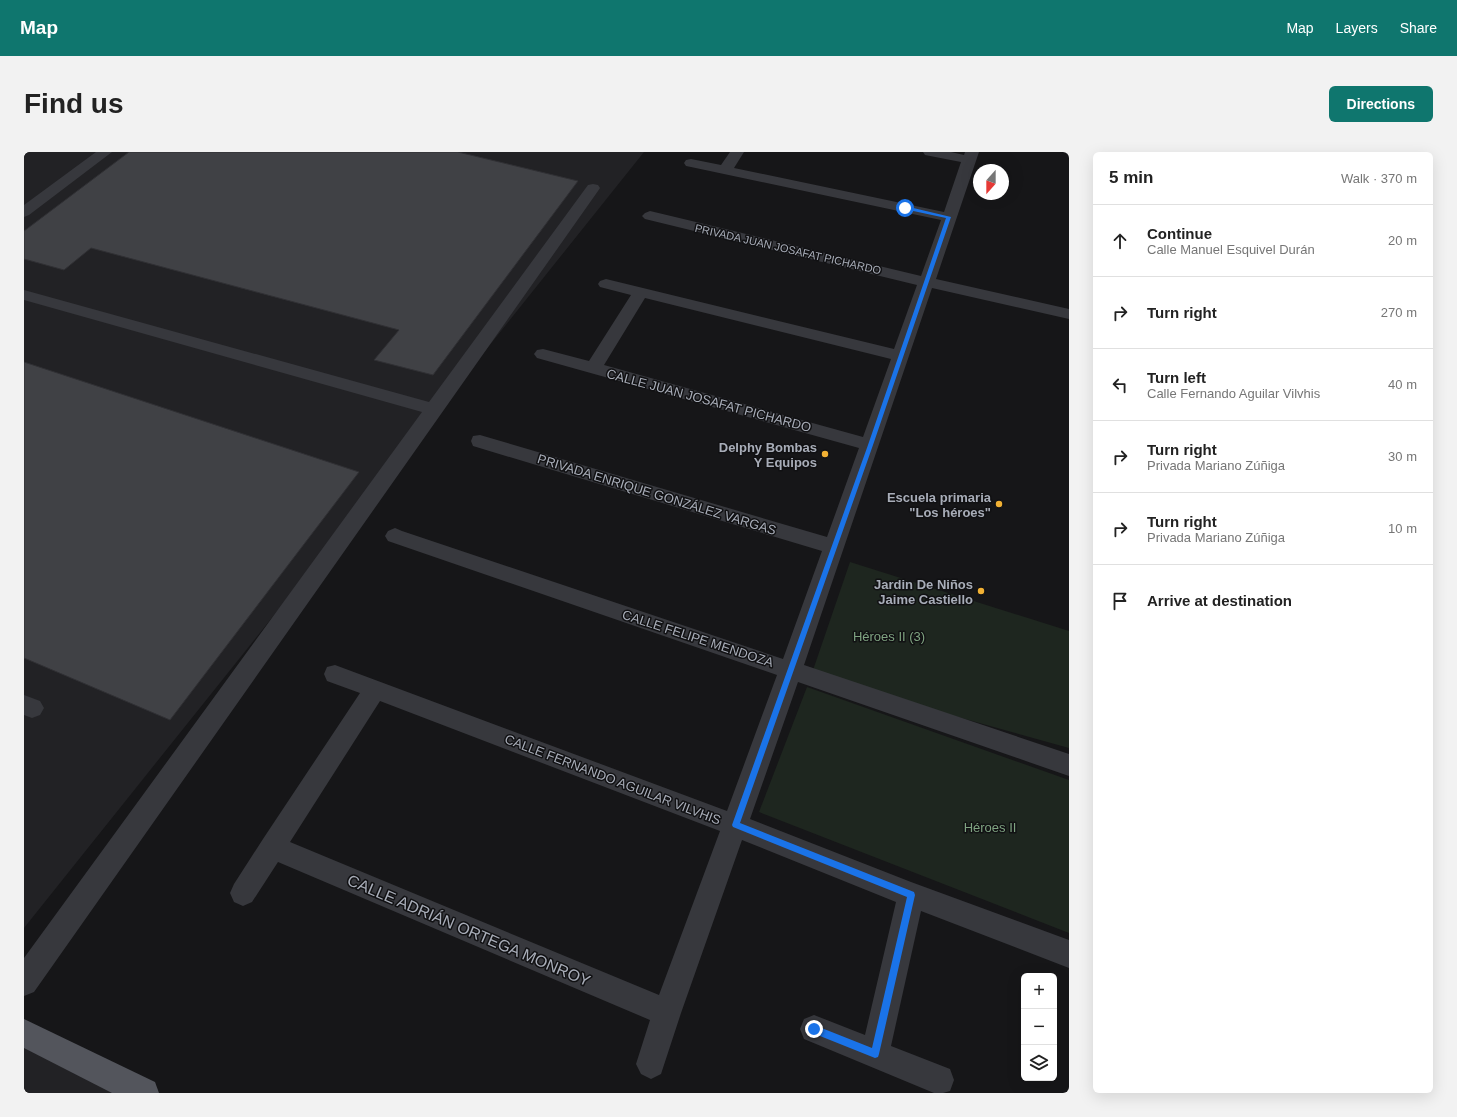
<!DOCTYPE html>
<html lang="en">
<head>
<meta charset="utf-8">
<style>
	body { margin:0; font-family:Arial,sans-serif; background:#f2f2f2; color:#222 }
	.controls { position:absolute; right:12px; bottom:12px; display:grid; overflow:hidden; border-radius:6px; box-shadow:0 4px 16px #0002 }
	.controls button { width:36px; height:36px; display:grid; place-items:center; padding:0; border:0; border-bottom:1px solid #e0e0e0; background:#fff; color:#222; font:20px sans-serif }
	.compass { position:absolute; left:949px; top:12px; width:36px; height:36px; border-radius:50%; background:#fff; box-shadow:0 4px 16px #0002; rotate:201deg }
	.stop { position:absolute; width:12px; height:12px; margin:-9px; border:3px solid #1a73e8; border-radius:50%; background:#fff }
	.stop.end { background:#1a73e8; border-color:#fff; box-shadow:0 1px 4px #0008 }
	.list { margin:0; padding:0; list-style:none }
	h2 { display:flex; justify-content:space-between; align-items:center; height:52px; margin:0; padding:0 16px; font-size:17px }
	h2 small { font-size:13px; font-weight:400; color:#767676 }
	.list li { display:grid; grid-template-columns:26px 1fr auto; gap:12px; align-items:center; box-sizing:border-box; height:72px; padding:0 16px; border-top:1px solid #e0e0e0 }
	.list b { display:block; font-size:15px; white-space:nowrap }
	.list p { margin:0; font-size:13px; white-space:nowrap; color:#767676 }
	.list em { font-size:13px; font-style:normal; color:#767676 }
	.icon { flex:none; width:22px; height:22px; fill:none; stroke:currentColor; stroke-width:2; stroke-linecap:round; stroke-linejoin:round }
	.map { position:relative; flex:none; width:1045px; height:941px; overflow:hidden; border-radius:6px }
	header { display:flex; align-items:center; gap:24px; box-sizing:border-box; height:56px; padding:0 20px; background:#0f766e; color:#fff }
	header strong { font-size:19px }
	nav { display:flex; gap:22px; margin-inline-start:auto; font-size:14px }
	.intro { display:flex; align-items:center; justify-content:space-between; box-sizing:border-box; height:96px; padding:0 24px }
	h1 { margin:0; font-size:28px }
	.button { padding:10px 18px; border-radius:6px; background:#0f766e; color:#fff; font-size:14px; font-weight:700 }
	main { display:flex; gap:24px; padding:0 24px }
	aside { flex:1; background:#fff; border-radius:6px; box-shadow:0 4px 16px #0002 }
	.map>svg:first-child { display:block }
	.built { fill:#222225 }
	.green { fill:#1e261f }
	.building { fill:#404145; stroke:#303034 }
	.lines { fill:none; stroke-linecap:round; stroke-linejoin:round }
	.minor { fill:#37383d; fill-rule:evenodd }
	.major { fill:#53555c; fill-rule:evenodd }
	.route { fill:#1a73e8 }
	.poi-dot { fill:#f2b134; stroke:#111113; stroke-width:1.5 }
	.labels { text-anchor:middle; stroke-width:3; stroke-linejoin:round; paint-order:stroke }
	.far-street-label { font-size:11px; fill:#a8adb8; stroke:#111113 }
	.street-label { font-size:13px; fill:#a8adb8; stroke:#111113 }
	.poi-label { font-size:13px; font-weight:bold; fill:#a8adb8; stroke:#111113; text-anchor:end }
	.park-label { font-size:13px; fill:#7fa381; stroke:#111113 }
	.near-street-label { font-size:16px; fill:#a8adb8; stroke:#111113 }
</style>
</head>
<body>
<header>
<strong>Map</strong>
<nav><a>Map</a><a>Layers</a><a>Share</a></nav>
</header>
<div class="intro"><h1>Find us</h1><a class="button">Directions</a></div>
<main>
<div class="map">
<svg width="1045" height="941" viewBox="0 0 1045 941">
	<rect width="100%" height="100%" fill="#161618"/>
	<path class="built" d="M0,0H620L0,776Z
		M0,881L112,941H0Z"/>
	<path class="green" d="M826,410L1045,479V596L787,524Z
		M783,535L1045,628V781L735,660Z"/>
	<path class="building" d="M105,0H434L554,29L409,223L350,208L375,178L67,96L40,118L0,107V79Z
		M0,210L335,320L146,568L0,506Z"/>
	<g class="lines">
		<path class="minor" d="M72,0H88L5,63L0,65V53Z
			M706,0H720L710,16L920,60L937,10L901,3L899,0H927L940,3L941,0H955L912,127L1045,157V167L908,136L780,513L1045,602V624L774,530L726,667L887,730L1045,788V816L897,759L867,894L926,917L930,928L926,939L919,941H910L780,887L776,877L780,867L790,863L841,883L872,750L718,688L657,861L637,922L627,927L617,922L612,912L626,868L254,710L228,750L219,754L210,750L206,741L210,732L239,687L336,541L303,529L300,522L303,515L311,513L703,659L753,523L364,389L361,384L364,379L371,376L378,379L759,507L798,399L449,294L447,289L449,284L456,283L803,385L835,296L513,206L510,202L513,198L519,197L565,209L607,143L576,135L574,132L576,129L582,127L870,197L893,133L621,67L618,64L621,61L626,59L897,124L917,68L667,15L662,14L660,11L662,8L667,7L697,13ZM621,146L867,207L839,285L580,213ZM356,549L696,679L635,843L266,690Z
			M569,32L574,33L576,36L574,39L10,840L0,844V806L398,260L0,148V138L405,250L564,33Z
			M0,543L16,549L20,556L16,563L8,566L0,563Z"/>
		<path class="major" d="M0,867L131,930L135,941H88L0,896Z"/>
	</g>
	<path class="route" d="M881,54L927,65L849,293L716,671L890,740L891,743L855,902L854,905L851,906L786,880L785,877L786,874L790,873L848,896L883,745L709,675L708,673L844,293L922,66L880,57Z"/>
	<g class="poi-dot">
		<circle cx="801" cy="302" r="4"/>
		<circle cx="975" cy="352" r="4"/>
		<circle cx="957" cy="439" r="4"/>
	</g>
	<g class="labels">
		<g class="far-street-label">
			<text transform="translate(764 97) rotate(13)" y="4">PRIVADA JUAN JOSAFAT PICHARDO</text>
		</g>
		<g class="street-label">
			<text transform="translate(685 248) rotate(15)" y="5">CALLE JUAN JOSAFAT PICHARDO</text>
			<text transform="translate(633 342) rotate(17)" y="5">PRIVADA ENRIQUE GONZÁLEZ VARGAS</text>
			<text transform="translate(674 486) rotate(18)" y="5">CALLE FELIPE MENDOZA</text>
			<text transform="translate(589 627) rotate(21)" y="5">CALLE FERNANDO AGUILAR VILVHIS</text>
		</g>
		<g class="poi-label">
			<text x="793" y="300">Delphy Bombas<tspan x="793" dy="15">Y Equipos</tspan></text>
			<text x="967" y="350">Escuela primaria<tspan x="967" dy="15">"Los héroes"</tspan></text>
			<text x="949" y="437">Jardin De Niños<tspan x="949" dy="15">Jaime Castiello</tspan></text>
		</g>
		<g class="park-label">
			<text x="865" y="489">Héroes II (3)</text>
			<text x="966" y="680">Héroes II</text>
		</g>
		<g class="near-street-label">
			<text transform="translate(445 778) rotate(23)" y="6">CALLE ADRIÁN ORTEGA MONROY</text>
		</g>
	</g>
</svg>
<div class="controls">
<button>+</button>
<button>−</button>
<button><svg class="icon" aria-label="layers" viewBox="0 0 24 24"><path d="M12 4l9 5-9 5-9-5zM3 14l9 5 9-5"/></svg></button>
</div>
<svg class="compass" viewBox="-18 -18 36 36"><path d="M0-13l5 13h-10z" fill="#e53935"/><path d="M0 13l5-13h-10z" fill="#767676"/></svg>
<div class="stop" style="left:881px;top:56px"></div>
<div class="stop end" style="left:790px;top:877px"></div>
</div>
<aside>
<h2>5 min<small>Walk · 370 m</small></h2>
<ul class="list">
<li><svg class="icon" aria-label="ahead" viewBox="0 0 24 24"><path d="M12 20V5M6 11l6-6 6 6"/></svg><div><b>Continue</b><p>Calle Manuel Esquivel Durán</p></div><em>20 m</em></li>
<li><svg class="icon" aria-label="right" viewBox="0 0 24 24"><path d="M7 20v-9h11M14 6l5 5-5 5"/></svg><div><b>Turn right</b></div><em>270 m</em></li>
<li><svg class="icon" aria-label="left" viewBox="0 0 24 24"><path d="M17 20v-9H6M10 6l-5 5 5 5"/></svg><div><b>Turn left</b><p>Calle Fernando Aguilar Vilvhis</p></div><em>40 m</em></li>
<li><svg class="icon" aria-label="right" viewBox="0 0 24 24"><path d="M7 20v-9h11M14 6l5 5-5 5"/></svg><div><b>Turn right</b><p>Privada Mariano Zúñiga</p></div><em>30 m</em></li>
<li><svg class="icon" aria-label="right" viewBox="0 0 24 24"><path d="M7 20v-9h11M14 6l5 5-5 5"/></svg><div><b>Turn right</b><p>Privada Mariano Zúñiga</p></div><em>10 m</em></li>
<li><svg class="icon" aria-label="arrive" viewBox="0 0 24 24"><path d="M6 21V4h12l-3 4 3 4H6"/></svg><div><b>Arrive at destination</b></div></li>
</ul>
</aside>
</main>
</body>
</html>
